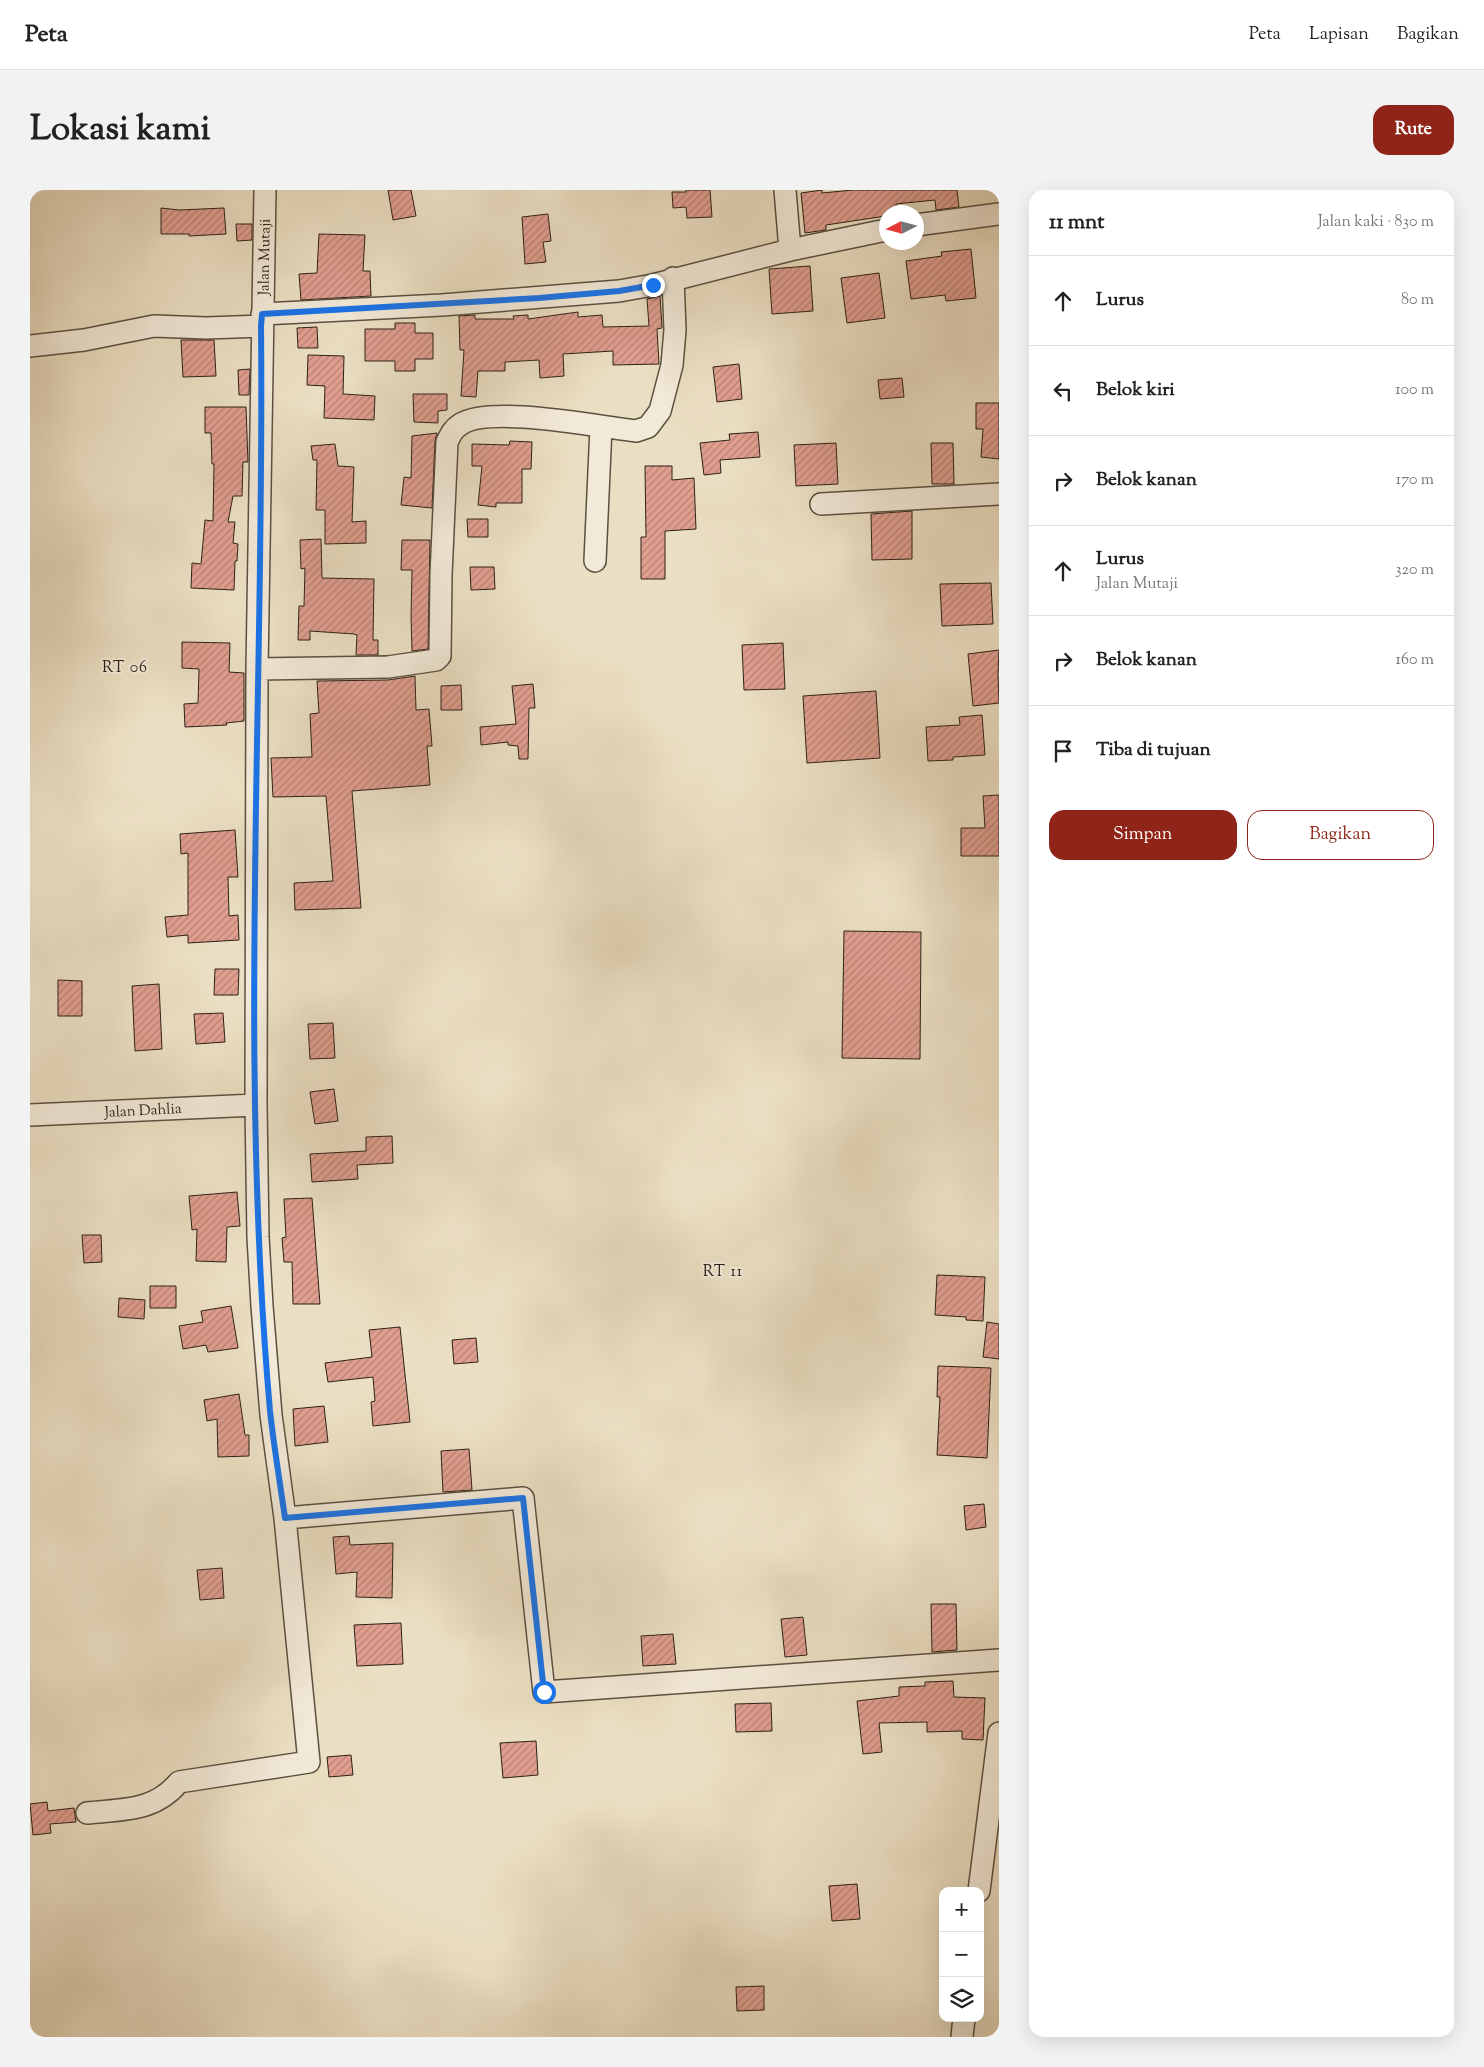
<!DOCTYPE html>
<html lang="id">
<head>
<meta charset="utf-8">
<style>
	body { margin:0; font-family:"Sorts Mill Goudy",serif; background:#f2f2f2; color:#222 }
	.controls { position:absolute; right:15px; bottom:15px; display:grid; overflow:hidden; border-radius:10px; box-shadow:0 5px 20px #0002 }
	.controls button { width:45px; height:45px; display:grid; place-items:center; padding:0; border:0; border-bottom:1px solid #e0e0e0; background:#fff; color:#222; font:25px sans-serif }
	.compass { position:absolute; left:849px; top:15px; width:45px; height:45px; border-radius:50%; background:#fff; box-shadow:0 5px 20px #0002; rotate:264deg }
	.stop { position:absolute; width:15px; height:15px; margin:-11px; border:4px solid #1a73e8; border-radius:50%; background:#fff }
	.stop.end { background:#1a73e8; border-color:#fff; box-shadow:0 1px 5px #0008 }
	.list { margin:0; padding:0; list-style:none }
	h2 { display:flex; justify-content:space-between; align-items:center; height:65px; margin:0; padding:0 20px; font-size:21px }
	h2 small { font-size:16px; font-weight:400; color:#767676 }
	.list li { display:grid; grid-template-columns:32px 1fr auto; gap:15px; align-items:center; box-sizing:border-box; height:90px; padding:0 20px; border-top:1px solid #e0e0e0 }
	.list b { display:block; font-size:19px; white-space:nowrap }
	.list p { margin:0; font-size:16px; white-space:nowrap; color:#767676 }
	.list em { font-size:16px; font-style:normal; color:#767676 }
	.actions { display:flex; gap:10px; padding:15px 20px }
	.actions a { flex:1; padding:11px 0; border:1px solid #8f2418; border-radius:15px; text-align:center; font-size:18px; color:#8f2418 }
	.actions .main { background:#8f2418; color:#fff }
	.icon { flex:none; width:28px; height:28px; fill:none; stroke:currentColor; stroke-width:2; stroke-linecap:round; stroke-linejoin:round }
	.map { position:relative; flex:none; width:969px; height:1847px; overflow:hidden; border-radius:15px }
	header { display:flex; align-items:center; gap:30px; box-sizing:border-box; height:70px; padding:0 25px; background:#fff; border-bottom:1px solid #e0e0e0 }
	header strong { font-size:24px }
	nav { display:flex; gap:28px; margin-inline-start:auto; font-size:18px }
	.intro { display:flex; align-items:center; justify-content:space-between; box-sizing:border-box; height:120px; padding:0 30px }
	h1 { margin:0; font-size:35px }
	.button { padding:12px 22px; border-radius:15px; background:#8f2418; color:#fff; font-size:18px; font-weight:700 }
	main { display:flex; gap:30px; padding:0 30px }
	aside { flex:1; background:#fff; border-radius:15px; box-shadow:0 5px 20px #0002 }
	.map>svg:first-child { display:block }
	.building { fill:url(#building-hatch); stroke:#2c2116 }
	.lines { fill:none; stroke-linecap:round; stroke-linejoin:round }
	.minor-casing { stroke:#5c5041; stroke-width:24 }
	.minor { stroke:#f2ead8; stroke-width:21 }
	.route { stroke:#1a73e8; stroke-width:6 }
	.labels { text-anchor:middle; stroke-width:4; stroke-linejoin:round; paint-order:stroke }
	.street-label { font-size:15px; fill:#2c2116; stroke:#f2ead8 }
	.neighbourhood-label { font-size:16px; letter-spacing:1px; fill:#2c2116; stroke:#f2ead8 }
</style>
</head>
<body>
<header>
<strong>Peta</strong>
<nav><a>Peta</a><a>Lapisan</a><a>Bagikan</a></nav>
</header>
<div class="intro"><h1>Lokasi kami</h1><a class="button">Rute</a></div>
<main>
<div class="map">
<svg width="969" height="1847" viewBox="0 0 969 1847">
	<defs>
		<pattern id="building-hatch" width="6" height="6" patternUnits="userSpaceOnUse" patternTransform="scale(1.25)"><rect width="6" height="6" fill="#e19f90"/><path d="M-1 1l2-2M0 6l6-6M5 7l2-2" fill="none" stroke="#b78175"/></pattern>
	</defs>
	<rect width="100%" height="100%" fill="#ebdfc3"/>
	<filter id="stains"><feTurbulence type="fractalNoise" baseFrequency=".004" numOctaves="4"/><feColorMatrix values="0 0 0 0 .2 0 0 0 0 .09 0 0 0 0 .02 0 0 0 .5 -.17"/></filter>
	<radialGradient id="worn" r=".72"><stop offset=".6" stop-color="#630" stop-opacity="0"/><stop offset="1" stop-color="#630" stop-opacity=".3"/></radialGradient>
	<path class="building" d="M358,0H381L386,26L363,30Z
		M656,0H680L682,27L657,28L656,17L643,18L642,2H656Z
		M792,0V3L823,0H927L929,17L906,20L905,10L866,14V22H856V26L796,35V40L775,43L771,3Z
		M131,18L149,20L194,18L196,44L159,46V44H131Z
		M518,24L521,51L513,52L516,72L495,74L492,27Z
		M206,34H222V50L207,51Z
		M289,44L335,45L333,81H340L341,106L271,110L269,84L287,83Z
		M941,59L946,108L916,111L915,105L881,109L876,71L912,66L911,62Z
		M780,76L783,121L742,124L739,79Z
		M849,83L855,128L817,133L811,88Z
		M630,106L632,138L627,139L629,174L583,175V161L533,164L534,186L510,188L509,170L475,172V181H448L446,207L431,206L434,160H430L429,126L445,125V129H484L483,126L498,125V129L548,122V127L572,125L573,137L619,136L617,109Z
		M365,133H385V143H403V169H385V181H365V171H335V139H365Z
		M287,137L288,158H268L267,138Z
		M151,150H184L186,186L153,187Z
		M278,165L314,166L313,204L345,206L344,230L294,228L295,196L277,195Z
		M709,174L712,209L687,212L683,177Z
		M220,179L219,205H209L208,180Z
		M872,188L874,207L850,209L848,190Z
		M383,204H417V220L408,221V233L384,232Z
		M946,213H969V269L951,267L953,239H946Z
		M175,217H216L218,272H213L212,306H203L198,332H205L203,353L208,354L207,371H205L204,400L161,398L162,373L171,374L175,330L183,331L184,274H182L181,243H175Z
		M728,242L730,267L690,270L691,283L674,285L670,253L700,250L699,244Z
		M407,243L405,251L402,318L371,315L374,287L381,288L382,246Z
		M480,251L502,252L501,279H492V313H466V317L448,315L452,276H442V254L479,255Z
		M806,253L808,294L766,296L764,255Z
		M901,253H923L924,294H902Z
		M305,254L308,276L324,277L322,332L336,331V353L295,354V320H286L287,270H283L281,256Z
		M615,276H642V290L664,288L666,339L635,341V389H611V347H616Z
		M882,321V369L842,370L841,324Z
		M437,329H458V347H438Z
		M291,349L292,388L344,389L343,450H348V465H326L327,445L324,444L280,441V450H268L269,416H274L275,378L271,379L270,350Z
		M372,350H400L398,459L382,461L381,427L382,380H371Z
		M440,377H464L465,399L441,400Z
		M961,393L963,434L912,436L910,394Z
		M152,452L200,453L199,482L214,483V531L196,533L197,535L155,537L154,514L168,513L169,479L152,478Z
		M753,453L755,499L714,500L712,455Z
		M969,460L968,484L969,513L943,516L938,464Z
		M385,486L386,520L399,519L402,556H397L400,595L322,601L331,718L265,720L264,693L303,691L296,606L243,607L241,568L282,567L280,524L289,523L287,491L358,490Z
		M503,494L505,518H499L498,569H489L488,556L478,555V552L451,555L450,537L486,534L482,496Z
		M431,495L432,520H411V496Z
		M846,501L850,568L777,573L773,506Z
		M952,525L955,565L923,567V570L898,571L896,537L930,535L929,527Z
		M969,605V666H931V638H955L953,606Z
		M205,640L208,687H198L199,726L208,725L209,750L158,753V745L137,747L135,727L158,725V663L151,664L150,644Z
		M814,741L891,742L890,869L812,868Z
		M185,779H209L208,805H184Z
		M28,790L52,791V826H28Z
		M129,794L132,859L105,861L102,796Z
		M193,823L195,852L166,854L164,824Z
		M303,833L305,868L280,869L278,834Z
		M304,899L308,931L285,934L280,902Z
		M362,946L363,973L327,975L328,989L282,992L280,964L336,961V947Z
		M207,1002L210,1036L197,1037L196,1072L166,1071L167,1039L162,1040L159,1006Z
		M282,1008L290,1114H263L262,1072H254L252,1048L256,1047L254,1009Z
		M52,1045H71L72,1072L54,1073Z
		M907,1085L955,1087L953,1131L936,1130V1127L905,1125Z
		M120,1096H146V1118H120Z
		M89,1108L115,1110L114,1129L88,1127Z
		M201,1116L208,1158L178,1162L176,1155L153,1159L149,1136L173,1132L171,1121Z
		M957,1132L969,1134V1169L953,1167Z
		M370,1137L380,1232L343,1236L341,1212L345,1211L343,1187L298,1192L295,1173L342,1167L339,1140Z
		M446,1148L448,1172L424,1174L422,1150Z
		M908,1176L961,1178L957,1268L907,1265L910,1207H907Z
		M209,1204L215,1245H219V1266L188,1267L187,1229L177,1231L174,1210Z
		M294,1216L298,1252L265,1256L263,1219Z
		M439,1259L442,1300L413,1302L411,1261Z
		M954,1314L956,1337L936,1340L934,1316Z
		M319,1346L320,1355L363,1353L362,1408L326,1407L327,1382L306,1384L303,1347Z
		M192,1378L194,1408L170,1410L167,1380Z
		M901,1414H926L927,1460L902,1462Z
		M773,1427L777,1465L755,1467L751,1429Z
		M371,1433L373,1474L327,1476L324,1435Z
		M643,1444L646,1474L613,1476L611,1446Z
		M923,1491L924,1507L955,1508L953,1550L932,1549V1541L897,1542V1532L849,1533L852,1562L833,1564L827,1511L869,1506V1497L895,1496V1492Z
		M741,1513L742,1541L706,1542L705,1514Z
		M506,1551L508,1585L473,1588L470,1553Z
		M321,1565L323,1585L299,1587L297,1567Z
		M17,1612L18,1621L44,1618L46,1632L20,1634L21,1643L3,1645L0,1614Z
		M827,1694L830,1729L802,1731L799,1696Z
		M734,1796V1820L707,1821L706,1797Z"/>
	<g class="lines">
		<g class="minor-casing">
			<path id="minor" d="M235,0L227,479L226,915L228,1047L232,1116L241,1225L255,1328L493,1308L514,1502L969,1470
				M755,0L760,60
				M886,35L969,24
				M232,124L412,115L589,101L623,95L760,60L856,40
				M0,156L54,150L124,136L176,138L231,136
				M791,314L969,304
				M565,371L571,237
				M227,479L358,477L406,470L410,466L411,385L417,252C421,244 423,239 431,234C461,215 568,237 606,241L618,237L630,221L642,175L645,140L643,88
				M0,925L226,915
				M57,1623C93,1619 124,1622 149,1592L279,1572L255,1328
				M949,1701L969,1543
				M932,1847L934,1828"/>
		</g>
		<use href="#minor" class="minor"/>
	</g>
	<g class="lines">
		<path class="route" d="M514,1502L493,1308L255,1328C250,1293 244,1257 240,1221C208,860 235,498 231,136L232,124L509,108L589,101L623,95"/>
	</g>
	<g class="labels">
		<g class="street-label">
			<text transform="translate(234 67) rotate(-89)" y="5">Jalan Mutaji</text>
			<text transform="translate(113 920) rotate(-3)" y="5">Jalan Dahlia</text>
		</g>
		<g class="neighbourhood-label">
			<text x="95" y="482">RT 06</text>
			<text x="693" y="1086">RT 11</text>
		</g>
	</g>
	<rect width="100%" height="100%" filter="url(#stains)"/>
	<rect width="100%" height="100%" fill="url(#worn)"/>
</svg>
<div class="controls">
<button>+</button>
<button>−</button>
<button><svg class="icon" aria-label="layers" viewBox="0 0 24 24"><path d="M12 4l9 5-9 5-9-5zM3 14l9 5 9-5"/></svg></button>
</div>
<svg class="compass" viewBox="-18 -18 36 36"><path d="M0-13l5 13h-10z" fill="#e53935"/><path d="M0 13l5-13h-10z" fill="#767676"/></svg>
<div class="stop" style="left:514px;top:1502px"></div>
<div class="stop end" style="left:623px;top:95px"></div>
</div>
<aside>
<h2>11 mnt<small>Jalan kaki · 830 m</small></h2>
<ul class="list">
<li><svg class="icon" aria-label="ahead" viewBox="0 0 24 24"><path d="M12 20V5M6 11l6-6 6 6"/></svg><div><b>Lurus</b></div><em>80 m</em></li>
<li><svg class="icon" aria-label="left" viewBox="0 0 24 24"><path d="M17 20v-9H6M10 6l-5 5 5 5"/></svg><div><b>Belok kiri</b></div><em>100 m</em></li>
<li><svg class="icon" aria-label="right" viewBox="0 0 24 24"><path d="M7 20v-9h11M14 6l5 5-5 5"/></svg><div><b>Belok kanan</b></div><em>170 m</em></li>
<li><svg class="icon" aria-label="ahead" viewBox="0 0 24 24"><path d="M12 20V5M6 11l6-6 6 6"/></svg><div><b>Lurus</b><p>Jalan Mutaji</p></div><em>320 m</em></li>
<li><svg class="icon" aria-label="right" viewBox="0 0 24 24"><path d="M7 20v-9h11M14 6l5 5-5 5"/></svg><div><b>Belok kanan</b></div><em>160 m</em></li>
<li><svg class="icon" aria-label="arrive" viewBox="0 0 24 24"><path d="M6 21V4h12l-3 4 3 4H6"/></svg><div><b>Tiba di tujuan</b></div></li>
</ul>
<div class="actions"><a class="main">Simpan</a><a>Bagikan</a></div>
</aside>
</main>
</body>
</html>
